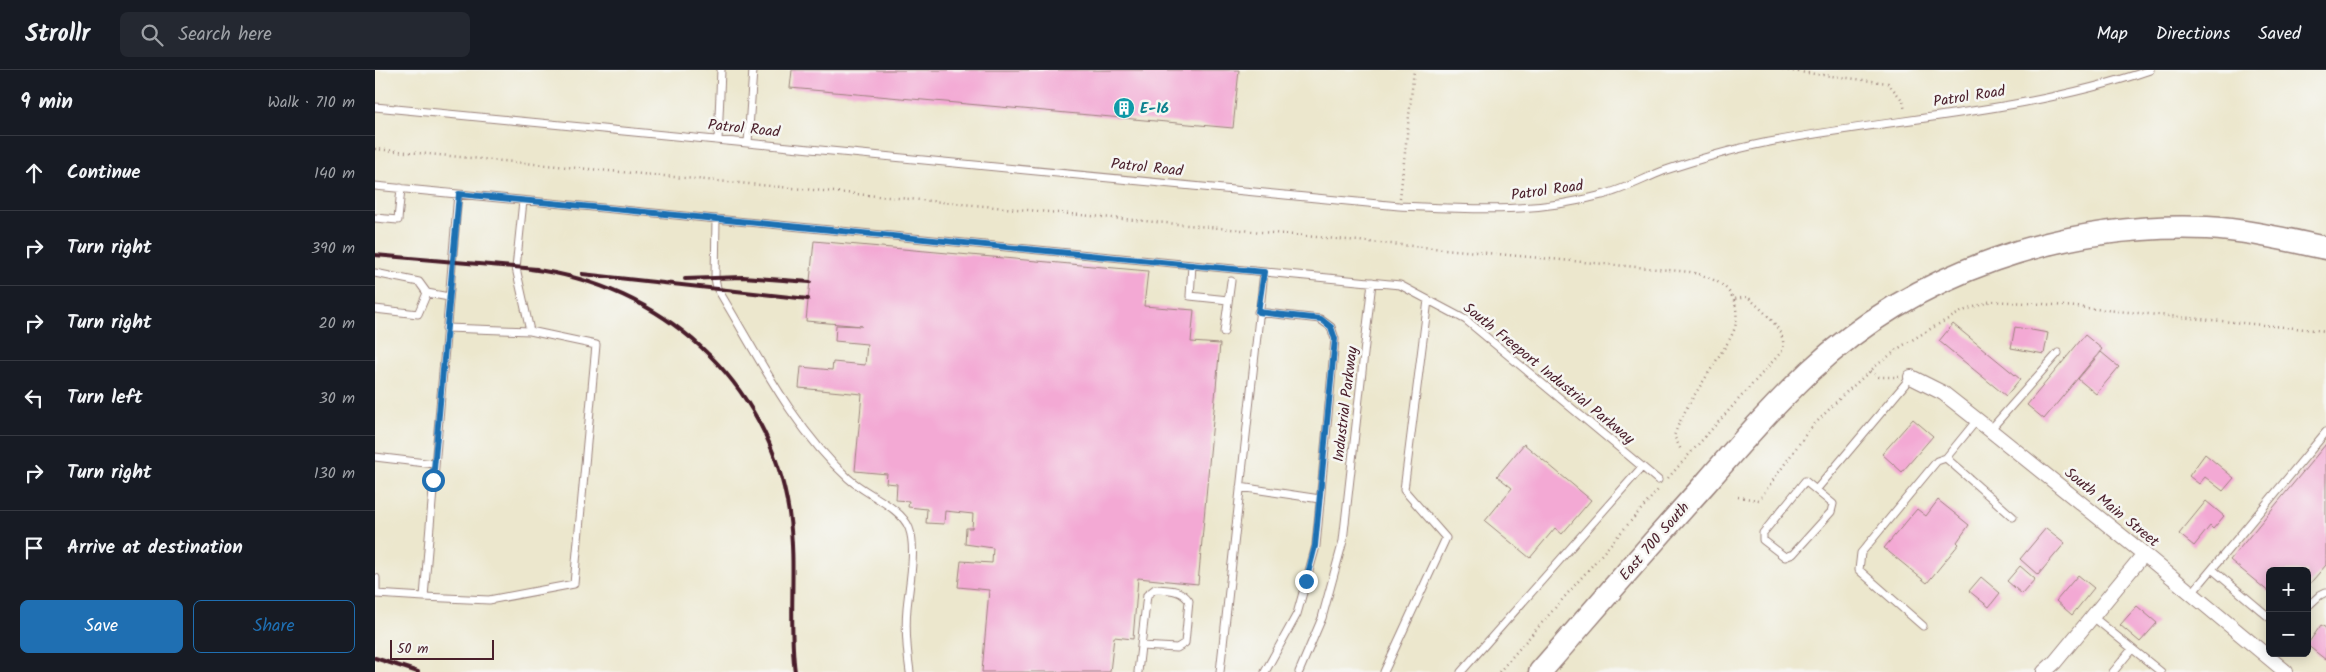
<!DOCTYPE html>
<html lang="en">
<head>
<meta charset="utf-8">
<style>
	body { margin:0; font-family:Kalam,sans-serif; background:#242831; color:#f1f3f6 }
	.controls { position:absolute; right:15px; bottom:15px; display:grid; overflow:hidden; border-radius:8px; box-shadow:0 2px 12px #0003 }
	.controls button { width:45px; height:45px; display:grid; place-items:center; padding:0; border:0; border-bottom:1px solid #363941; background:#171b24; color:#f1f3f6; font:25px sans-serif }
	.scale { position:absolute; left:15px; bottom:12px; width:104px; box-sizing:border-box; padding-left:5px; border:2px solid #4a1f2b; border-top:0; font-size:14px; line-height:18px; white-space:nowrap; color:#4a1f2b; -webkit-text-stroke:4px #f6f6f2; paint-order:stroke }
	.stop { position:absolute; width:15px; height:15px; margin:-11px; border:4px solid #1f6fb2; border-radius:50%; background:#fff }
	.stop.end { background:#1f6fb2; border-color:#fff; box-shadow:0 1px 5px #0008 }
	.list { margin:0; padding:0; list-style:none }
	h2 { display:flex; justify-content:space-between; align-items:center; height:65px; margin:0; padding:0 20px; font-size:21px }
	h2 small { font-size:16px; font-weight:400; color:#9ea1a6 }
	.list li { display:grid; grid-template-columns:32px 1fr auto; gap:15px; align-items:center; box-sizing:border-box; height:75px; padding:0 20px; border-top:1px solid #363941 }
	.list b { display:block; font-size:19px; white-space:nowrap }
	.list em { font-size:16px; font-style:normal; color:#9ea1a6 }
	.actions { display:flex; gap:10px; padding:15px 20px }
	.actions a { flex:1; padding:11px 0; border:1px solid #1f6fb2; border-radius:8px; text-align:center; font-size:18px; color:#1f6fb2 }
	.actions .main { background:#1f6fb2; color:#fff }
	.icon { flex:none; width:28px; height:28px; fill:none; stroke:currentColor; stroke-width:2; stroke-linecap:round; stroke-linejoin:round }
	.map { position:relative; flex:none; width:1951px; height:602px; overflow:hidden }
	header { display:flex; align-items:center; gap:30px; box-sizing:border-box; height:70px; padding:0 25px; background:#171b24; border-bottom:1px solid #363941 }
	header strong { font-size:24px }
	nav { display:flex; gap:28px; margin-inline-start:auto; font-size:18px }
	.search { width:350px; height:45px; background:#242831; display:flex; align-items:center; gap:12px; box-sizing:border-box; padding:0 18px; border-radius:8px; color:#9ea1a6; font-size:19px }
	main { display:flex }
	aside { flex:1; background:#171b24 }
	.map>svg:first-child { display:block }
	.building { fill:#f3a9d4 }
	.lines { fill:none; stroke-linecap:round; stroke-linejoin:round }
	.service-casing { stroke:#9b837c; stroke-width:9 }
	.minor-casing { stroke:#9b837c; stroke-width:16 }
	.primary-casing { stroke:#9b837c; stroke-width:25 }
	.path { stroke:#9b837c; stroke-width:2.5; stroke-dasharray:1 4; stroke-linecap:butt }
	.service { stroke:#fff; stroke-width:7 }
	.minor { stroke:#fff; stroke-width:14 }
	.primary { stroke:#fff; stroke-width:22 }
	.rail { stroke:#4a1f2b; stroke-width:4 }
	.route { stroke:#1f6fb2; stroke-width:6 }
	.labels { text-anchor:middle; stroke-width:5; stroke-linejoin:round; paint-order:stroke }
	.street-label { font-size:15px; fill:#4a1f2b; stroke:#f6f6f2 }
	.culture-label { font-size:15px; font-weight:bold; fill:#0d838f; stroke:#f6f6f2; text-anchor:start }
</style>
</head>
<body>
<header>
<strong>Strollr</strong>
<div class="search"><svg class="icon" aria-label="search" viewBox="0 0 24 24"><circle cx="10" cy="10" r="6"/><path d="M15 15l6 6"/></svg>Search here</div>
<nav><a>Map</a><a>Directions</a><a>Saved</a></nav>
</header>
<main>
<aside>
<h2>9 min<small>Walk · 710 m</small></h2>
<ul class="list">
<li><svg class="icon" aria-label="ahead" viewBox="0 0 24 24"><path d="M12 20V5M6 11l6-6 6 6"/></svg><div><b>Continue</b></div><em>140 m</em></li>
<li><svg class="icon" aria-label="right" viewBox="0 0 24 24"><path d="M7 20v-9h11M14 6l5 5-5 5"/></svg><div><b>Turn right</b></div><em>390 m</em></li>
<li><svg class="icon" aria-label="right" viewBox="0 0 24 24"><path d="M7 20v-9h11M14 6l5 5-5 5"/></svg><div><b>Turn right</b></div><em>20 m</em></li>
<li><svg class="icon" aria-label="left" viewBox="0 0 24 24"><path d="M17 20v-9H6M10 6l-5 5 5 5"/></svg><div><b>Turn left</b></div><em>30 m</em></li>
<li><svg class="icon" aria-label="right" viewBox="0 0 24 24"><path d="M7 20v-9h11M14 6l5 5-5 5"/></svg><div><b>Turn right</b></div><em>130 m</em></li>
<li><svg class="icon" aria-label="arrive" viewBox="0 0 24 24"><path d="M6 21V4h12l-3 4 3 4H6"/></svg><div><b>Arrive at destination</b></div></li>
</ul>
<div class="actions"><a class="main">Save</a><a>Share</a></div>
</aside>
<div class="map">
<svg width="1951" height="602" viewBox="0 0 1951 602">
	<rect width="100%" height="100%" fill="#f6f6f2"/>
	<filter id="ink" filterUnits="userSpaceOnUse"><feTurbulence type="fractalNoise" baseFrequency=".02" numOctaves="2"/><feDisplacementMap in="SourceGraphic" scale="10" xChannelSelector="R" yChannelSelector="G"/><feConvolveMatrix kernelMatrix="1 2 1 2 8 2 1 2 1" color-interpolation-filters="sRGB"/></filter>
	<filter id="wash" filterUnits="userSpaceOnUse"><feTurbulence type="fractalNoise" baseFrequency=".0096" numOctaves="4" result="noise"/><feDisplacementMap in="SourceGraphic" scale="20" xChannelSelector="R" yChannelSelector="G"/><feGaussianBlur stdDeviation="1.12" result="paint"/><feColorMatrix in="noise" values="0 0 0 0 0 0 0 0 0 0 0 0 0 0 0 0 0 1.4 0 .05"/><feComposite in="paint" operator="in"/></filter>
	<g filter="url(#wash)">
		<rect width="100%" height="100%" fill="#ece7cd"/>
		<g id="blocks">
			<path class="building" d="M417,0H864L858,58L415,18Z
				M439,171L773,201L769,236L819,240L816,272L845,274L823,514L763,508L758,569L739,567L735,602H607L614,520L583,517L586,491L617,493L618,478L590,474L591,458H597L598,444L570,441L569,454L551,453L552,439L533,437L534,431L521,430L522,414L511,413L512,404L480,401L487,324L424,318L426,297L457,300L458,292L490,295L492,274L460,271L461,255L487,256L431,251Z
				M1578,254L1645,309L1631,326L1564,271Z
				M1640,257L1673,263L1669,284L1636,278Z
				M1710,265L1727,279L1669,349L1652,335Z
				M1726,282L1744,297L1721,324L1703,309Z
				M1538,349L1558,366L1527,402L1507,384Z
				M1149,374L1216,430L1187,464L1180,458L1155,488L1110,451L1137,418L1122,406Z
				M1951,374V495L1932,517V501H1895V523L1855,490Z
				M1830,384L1859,408L1848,421L1830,407L1824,414L1814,406Z
				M1563,430L1594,455L1582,472L1584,474L1552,513L1509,478L1542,439L1551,446Z
				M1831,431L1849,446L1838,459L1835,456L1819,476L1804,464Z
				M1671,458L1690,473L1663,505L1645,489Z
				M1645,496L1660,509L1647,524L1632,511Z
				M1703,505L1719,518L1697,545L1681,531Z
				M1606,507L1625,523L1614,537L1594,521Z
				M1762,536L1782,553L1765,572L1745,555Z
				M1946,555L1951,558V590L1932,575Z"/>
		</g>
	</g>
	<g filter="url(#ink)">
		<use href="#blocks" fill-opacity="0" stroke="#9b837c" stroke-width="1"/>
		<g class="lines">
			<g class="service-casing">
				<path id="service" d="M0,37L1024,136C1094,139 1158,144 1227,125C1248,120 1268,109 1288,101C1321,90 1355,80 1389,73C1517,48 1651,43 1775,0
					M343,70L346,0
					M373,73L378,0
					M0,116L1025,215L1091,250L1283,410
					M83,124L49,527L114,530L199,514L221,275L155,261L141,198L148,131
					M0,148L23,150L26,118
					M341,149L340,208L342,218C382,283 416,356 473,408C490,424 526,437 534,458C542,478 534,516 532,538C530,559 532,581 535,602
					M817,195L815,226L853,230
					M0,203L44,212L52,223
					M0,239L43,244L52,223L74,227
					M883,242L945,249L956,257L960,269L941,476L922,544L890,602
					M71,258L155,261
					M849,262L856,211
					M1602,350L1571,388L1638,447
					M1615,360L1683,283
					M0,387L59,394
					M865,417L945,429
					M1441,420L1430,411L1388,463V470L1410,487L1418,484L1456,442L1458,434L1441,420L1536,307
					M1837,499L1951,362
					M1,508V524L49,527
					M1817,523L1837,499L1895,548
					M1932,537L1945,525L1951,522
					M1718,547L1786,602
					M1548,556L1484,500L1486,483L1562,391L1571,388
					M763,602L772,525L780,519C794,520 806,519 814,531L810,573L802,578L766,576
					M845,602L889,202
					M924,602L947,548L968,471L997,212
					M1009,602L1071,468L1029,420L1053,230
					M1086,602L1267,397
					M1738,602L1757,579"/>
			</g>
			<g class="minor-casing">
				<path id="minor" d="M1536,307L1568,323L1615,360L1769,484L1911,602
					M1669,602L1680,592L1769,484"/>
			</g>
			<g class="primary-casing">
				<path id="primary" d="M1165,602C1220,539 1274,476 1330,414C1364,375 1398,336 1435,301C1541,201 1688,152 1832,158C1872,160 1912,170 1951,178"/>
			</g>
			<path class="path" d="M1408,0L1513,13L1528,31L1530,41
				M0,79L1315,202C1342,208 1365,220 1361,252C1360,263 1350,277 1344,286C1329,312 1309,337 1299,366L1306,380
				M1025,128L1039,0
				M1495,301L1504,307H1524
				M1293,408L1408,280C1412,259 1386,240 1373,227L1359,229
				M1363,427L1384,430L1434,360L1468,325L1502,295L1527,276L1562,255L1588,241L1616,231L1669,234L1951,261
				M1124,602L1283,420"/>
			<use href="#service" class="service"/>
			<use href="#minor" class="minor"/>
			<use href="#primary" class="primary"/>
			<path class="rail" d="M0,185L162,199
				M155,199C286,215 394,310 414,443C422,496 413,550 420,602
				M207,204L433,229
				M310,209L368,207L435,212
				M0,588L43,602"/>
		</g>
	</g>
	<g class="lines" filter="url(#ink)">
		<path class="route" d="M58,410L84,124L889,202L883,242L946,249L956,257L960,269L940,476L931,511"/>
	</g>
	<defs>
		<g id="building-disc" transform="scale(1.125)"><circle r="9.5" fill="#0f9aa8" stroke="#f6f6f2"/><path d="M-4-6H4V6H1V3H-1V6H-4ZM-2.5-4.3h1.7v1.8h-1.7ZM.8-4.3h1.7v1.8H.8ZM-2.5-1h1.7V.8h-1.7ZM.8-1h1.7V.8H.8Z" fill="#fff"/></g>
	</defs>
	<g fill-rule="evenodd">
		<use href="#building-disc" x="749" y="38"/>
	</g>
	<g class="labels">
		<g class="street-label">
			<text transform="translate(1594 26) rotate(-9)" y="5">Patrol Road</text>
			<text transform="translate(369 58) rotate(6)" y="5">Patrol Road</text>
			<text transform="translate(772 97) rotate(6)" y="5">Patrol Road</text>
			<text transform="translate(1172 120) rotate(-8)" y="5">Patrol Road</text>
			<text transform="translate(1174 303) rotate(39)" y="5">South Freeport Industrial Parkway</text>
			<text transform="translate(970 334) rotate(-83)" y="5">Industrial Parkway</text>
			<text transform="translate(1737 437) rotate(39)" y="5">South Main Street</text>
			<text transform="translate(1279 471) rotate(-49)" y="5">East 700 South</text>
		</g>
		<g class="culture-label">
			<text x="765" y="43">E-16</text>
		</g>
	</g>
</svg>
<div class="controls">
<button>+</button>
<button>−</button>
</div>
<div class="scale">50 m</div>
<div class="stop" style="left:58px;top:410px"></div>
<div class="stop end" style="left:931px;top:511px"></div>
</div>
</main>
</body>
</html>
